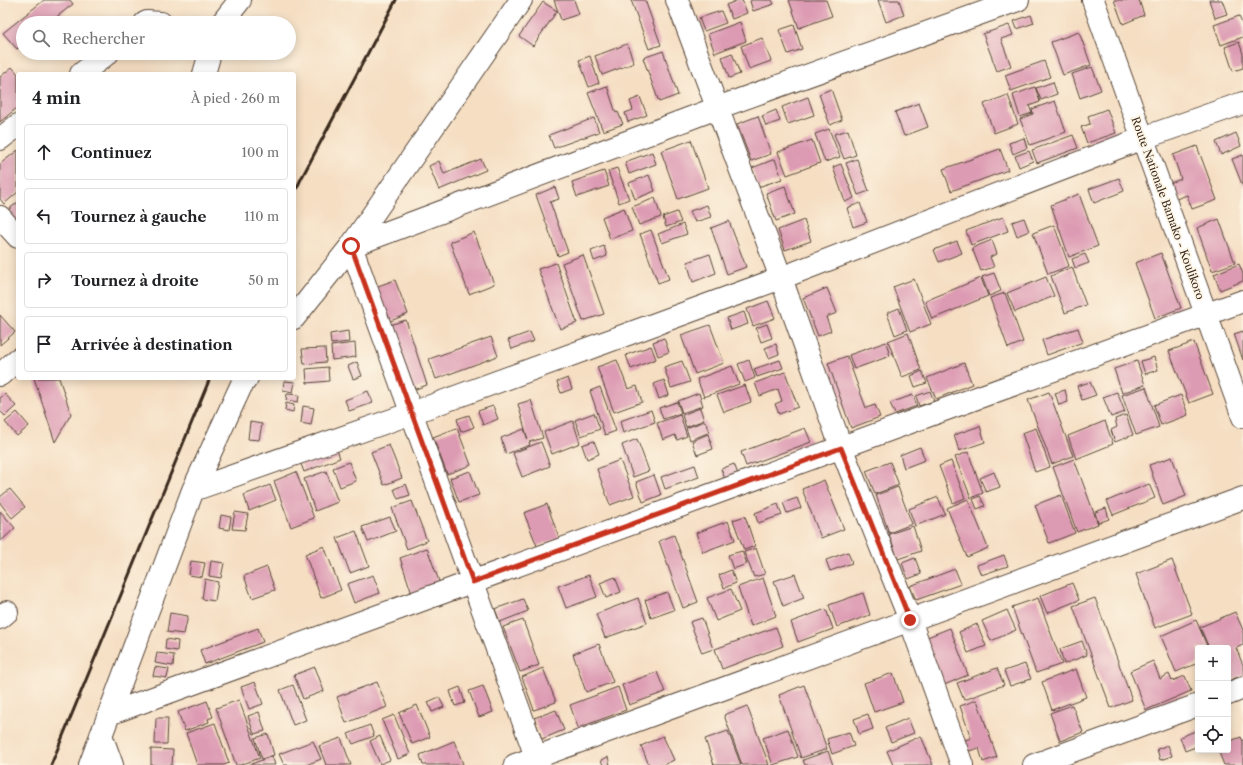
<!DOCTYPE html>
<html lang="fr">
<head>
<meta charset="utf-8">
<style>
	body { margin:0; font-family:"Libre Caslon Text",serif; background:#f2f2f2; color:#202124 }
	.controls { position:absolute; right:12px; bottom:12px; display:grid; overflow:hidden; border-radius:4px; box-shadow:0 2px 10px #0003 }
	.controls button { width:36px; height:36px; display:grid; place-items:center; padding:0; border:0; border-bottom:1px solid #e0e0e0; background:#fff; color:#202124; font:20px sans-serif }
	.stop { position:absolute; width:12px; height:12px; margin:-9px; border:3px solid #c8321e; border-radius:50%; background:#fff }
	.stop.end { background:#c8321e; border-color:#fff; box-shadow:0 1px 4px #0008 }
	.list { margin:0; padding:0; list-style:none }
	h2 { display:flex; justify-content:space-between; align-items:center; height:52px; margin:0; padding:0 16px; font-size:17px }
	h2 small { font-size:13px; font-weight:400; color:#757577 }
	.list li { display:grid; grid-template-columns:26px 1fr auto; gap:12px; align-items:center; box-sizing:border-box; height:56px; margin:0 8px 8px; padding:0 8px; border:1px solid #e0e0e0; border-radius:4px }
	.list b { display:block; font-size:15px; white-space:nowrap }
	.list em { font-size:13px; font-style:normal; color:#757577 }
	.icon { flex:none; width:22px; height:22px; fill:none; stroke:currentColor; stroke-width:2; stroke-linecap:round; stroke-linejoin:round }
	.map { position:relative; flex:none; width:1243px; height:765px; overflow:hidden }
	.search { position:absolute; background:#fff; box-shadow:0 2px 10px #0003; left:16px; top:16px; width:280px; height:44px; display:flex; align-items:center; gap:10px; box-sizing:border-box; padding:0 14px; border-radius:22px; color:#757577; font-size:15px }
	.panel { position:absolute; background:#fff; box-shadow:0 2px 10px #0003; left:16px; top:72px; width:280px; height:308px; border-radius:4px }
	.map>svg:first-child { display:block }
	.building { fill:#dd9bb3 }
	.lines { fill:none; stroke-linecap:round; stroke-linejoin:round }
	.minor-casing { stroke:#574537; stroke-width:24 }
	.minor { stroke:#fff; stroke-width:22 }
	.rail { stroke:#3b2a1e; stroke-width:3 }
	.route { stroke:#c8321e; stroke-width:5 }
	.labels { text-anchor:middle; stroke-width:3.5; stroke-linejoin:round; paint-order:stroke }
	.street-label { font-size:11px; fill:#3b2a1e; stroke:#fcf5e5 }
</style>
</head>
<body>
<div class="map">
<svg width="1243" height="765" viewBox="0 0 1243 765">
	<rect width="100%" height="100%" fill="#fcf5e5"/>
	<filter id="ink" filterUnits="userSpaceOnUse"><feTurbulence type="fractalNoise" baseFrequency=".025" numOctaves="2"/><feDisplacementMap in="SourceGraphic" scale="8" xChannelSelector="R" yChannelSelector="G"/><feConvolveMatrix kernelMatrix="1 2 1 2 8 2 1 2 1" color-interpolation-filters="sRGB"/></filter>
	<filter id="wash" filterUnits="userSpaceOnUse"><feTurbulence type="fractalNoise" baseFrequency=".012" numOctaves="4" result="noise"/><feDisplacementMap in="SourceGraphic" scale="16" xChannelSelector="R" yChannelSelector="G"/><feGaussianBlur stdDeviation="0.9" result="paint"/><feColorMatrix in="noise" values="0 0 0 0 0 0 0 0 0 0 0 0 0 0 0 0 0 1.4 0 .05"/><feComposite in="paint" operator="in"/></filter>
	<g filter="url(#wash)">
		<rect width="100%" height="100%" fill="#f5dec2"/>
		<g id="blocks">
			<path class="building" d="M44,0H70L73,4L49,23H23V44L17,49L3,33Z
				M554,0H574L579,14L561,20Z
				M631,0H645L661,45L649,49Z
				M738,0H742L747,13L732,19L726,5Z
				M752,0H772L774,4L753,11L750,1Z
				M789,0H826L832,16L799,28Z
				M878,0H899L904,15L886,22Z
				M1114,0H1139L1144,15L1123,24Z
				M1209,0H1222L1227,14L1215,18Z
				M543,2L557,11L533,46L519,36Z
				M721,11L726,23L704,31L699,18Z
				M1031,15L1034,23L1017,29L1014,21Z
				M1239,16L1243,26V37L1221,45L1214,25Z
				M740,22L746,41L715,53L708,34Z
				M794,25L802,49L788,54L779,30Z
				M1009,25L1013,35L1001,39L1011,66L997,71L983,34Z
				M1079,32L1091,65L1063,75L1051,42Z
				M762,38L771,61L749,69L741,46Z
				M1239,42L1243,54V68L1233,71L1225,47Z
				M627,44L634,63L602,75L595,56Z
				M663,51L678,95L659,102L643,58Z
				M732,53L740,74L729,78L722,57Z
				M590,56L599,83L589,87L579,60Z
				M1044,61L1050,77L1011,91L1005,75Z
				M12,67L18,74V107L0,122V77Z
				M1092,67L1101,90L1080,98L1072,74Z
				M1053,82L1057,94L1041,100L1036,88Z
				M607,86L616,113L618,112L623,124L603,131L588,93Z
				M1035,87L1040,102L1029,106L1032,113L1020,117L1013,95Z
				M831,89L842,120L830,125L819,94Z
				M1008,95L1018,124L994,133L984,104Z
				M640,97L647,115L628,122L625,113L633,110L630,101Z
				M808,97L814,115L788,124L782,107Z
				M1055,101L1066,132L1030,145L1020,119L1033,114L1032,109Z
				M919,103L928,127L904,136L895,112Z
				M1107,109L1116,133L1087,143L1081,127L1090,124L1088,116Z
				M776,110L780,121L766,126L762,116Z
				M758,116L771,154L751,161L737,124Z
				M594,118L599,132L554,148L549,135Z
				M829,129L840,157L825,162L815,134Z
				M848,130L856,155L844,159L834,134Z
				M1236,133L1241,146L1221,155L1216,142Z
				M1073,135L1078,148L1037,163L1032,150Z
				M1024,138L1027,148L1013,154L1009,143Z
				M691,140L708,188L678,199L661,151Z
				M812,140L820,163L787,175L778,152Z
				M1197,146L1217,200L1192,209L1187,195L1176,199L1170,183L1181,179L1173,155Z
				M1000,149L1008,170L951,191L943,169Z
				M18,150V192L4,204L0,199V164Z
				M1029,151L1033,161L1019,167L1015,156Z
				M652,152L656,164L629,174L625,162Z
				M1243,155V187L1232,159Z
				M481,159L486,170L439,190L429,166L439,161L444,174Z
				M775,159L782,179L758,187L752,168Z
				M857,159L869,191L858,195L846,163Z
				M841,164L854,198L845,202L833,167Z
				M617,168L629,199L619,203L608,171Z
				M604,171L609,186L577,197L572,182Z
				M649,175L655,191L635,199L629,183Z
				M1119,178L1124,191L1094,203L1089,189Z
				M785,186L795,214L776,221L766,193Z
				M555,187L559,199L550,202L568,252L558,256L536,195Z
				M1079,194L1098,246L1069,257L1051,205Z
				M655,198L661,217L639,225L632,207Z
				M18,202V223L8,210Z
				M860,203L867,222L853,227L847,208Z
				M707,205L711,217L695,222L690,211Z
				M624,208L632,231L610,239L602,217Z
				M677,212L681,222L666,227L663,217Z
				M1003,217L1008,231L971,245L966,231Z
				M1024,218L1029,231L1017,236L1012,222Z
				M1219,219L1235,263L1212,271L1197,228Z
				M804,220L811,241L785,250L778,230Z
				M729,221L746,267L727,274L711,228Z
				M683,224L687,234L662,243L658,234Z
				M1054,225L1069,266L1048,274L1033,233Z
				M651,230L669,279L658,283L640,234Z
				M474,232L494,284L469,294L450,242Z
				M992,240L997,254L990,257L994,267L981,271L972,248Z
				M957,241L962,253L939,262L934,250Z
				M604,246L607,256L594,261L591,251Z
				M1161,253L1181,308L1155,318L1135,263Z
				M710,254L716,273L693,282L687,262Z
				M1085,254L1089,263L1075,268L1072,259Z
				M583,255L604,314L583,321L562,263Z
				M556,263L577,323L560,329L538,269Z
				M1239,264L1243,274V281L1220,290L1214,274Z
				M1072,267L1086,305L1065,313L1051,276Z
				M994,273L1001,291L989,296L982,277Z
				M1046,277L1054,296L1015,312L1007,293Z
				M981,278L988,296L932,319L925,301Z
				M914,279L931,324L910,332L893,287Z
				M395,280L408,314L388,322L375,287Z
				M827,288L837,313L826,317L831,331L818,336L803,298Z
				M1005,293L1023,342L1008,348L990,298Z
				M768,301L775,318L753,326L747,309Z
				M899,308L907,330L895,335L887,313Z
				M744,312L748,324L731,330L727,318Z
				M0,315L15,332L0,345Z
				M406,320L427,385L410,391L389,325Z
				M767,324L772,338L761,342L756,328Z
				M710,325L724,363L695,374L681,335Z
				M1078,328L1083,342L1047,355L1042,340Z
				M348,331L349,342L331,344L330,334Z
				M1243,331V360L1234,334Z
				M530,332L534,341L512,349L508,340Z
				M908,333L921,370L902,377L888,341Z
				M491,337L498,356L436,379L429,359Z
				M664,338L669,352L658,356L653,342Z
				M886,342L890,356L854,369L849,355Z
				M1194,342L1213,394L1189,403L1169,351Z
				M355,343L356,357L332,360L331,346Z
				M776,344L779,354L769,358L765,348Z
				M651,346L656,359L631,369L626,355Z
				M325,348L326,362L304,364L302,349Z
				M847,356L866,408L875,405L880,417L851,428L828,363Z
				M1154,357L1158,370L1145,374L1141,361Z
				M617,360L628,389L637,386L642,402L614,412L597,367Z
				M749,360L755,378L745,382L738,364Z
				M780,360L783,368L757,377L754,369Z
				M682,361L690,382L671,388L664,367Z
				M1137,361L1145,385L1122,393L1114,369Z
				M357,362L362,376L353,379L348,366Z
				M964,363L972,384L936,399L927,378Z
				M732,366L739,384L704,397L697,379Z
				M328,367L329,381L307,383L306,369Z
				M922,371L927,383L915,387L911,376Z
				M785,372L798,407L779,414L775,404L782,401L778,389L760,396L755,383Z
				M34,378H59L71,414L55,442Z
				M568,378L572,389L561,393L557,382Z
				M664,380L669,395L659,399L654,384Z
				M284,381L295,382L293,392L283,390Z
				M1090,382L1096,395L1082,400L1077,386Z
				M745,385L751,402L724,412L717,395Z
				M600,387L616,431L605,435L590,391Z
				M1146,387L1159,427L1136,435L1122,395Z
				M1065,390L1068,402L1059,405L1055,393Z
				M368,391L373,403L349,411L345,400Z
				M930,391L934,401L919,406L916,396Z
				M1049,392L1073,456L1052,464L1028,400Z
				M1117,392L1125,412L1111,417L1103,397Z
				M699,393L703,406L682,413L678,401Z
				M5,394L16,406L5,416L0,411V398Z
				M287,394L299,395L298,402L286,400Z
				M913,395L917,406L895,414L890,403Z
				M1181,395L1188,415L1161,425L1154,405Z
				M531,400L543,438L529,442L530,445L506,454L501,438L524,429L528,440L518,404Z
				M677,402L681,413L663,419L659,408Z
				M286,403L294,405L293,412L285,410Z
				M303,406L314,408L311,425L301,423Z
				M493,406L498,419L483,425L478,411Z
				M700,408L704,420L686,427L682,415Z
				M651,410L655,422L623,433L620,421Z
				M17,412L29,426L17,436L5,422Z
				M594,413L600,429L581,436L575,420Z
				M469,415L474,427L461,432L457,419Z
				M680,415L687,436L677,440L675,435L663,440L657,423Z
				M1126,415L1133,435L1115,442L1111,430L1117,427L1115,419Z
				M573,421L580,443L552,454L544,432Z
				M705,421L710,432L690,440L686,428Z
				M1105,421L1113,444L1076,459L1068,436Z
				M250,422L262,424L259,440L248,439Z
				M980,426L985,442L959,451L954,435Z
				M457,428L471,465L447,474L433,437Z
				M805,428L811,442L746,466L741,452Z
				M1036,428L1050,467L1035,472L1022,433Z
				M708,434L713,449L697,455L692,441Z
				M637,439L649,471L633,477L622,445Z
				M594,441L599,454L587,459L582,445Z
				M541,442L550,466L522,477L513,453Z
				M389,445L402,478L384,485L371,452Z
				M920,447L925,460L904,468L900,455Z
				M337,450L340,458L304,472L301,464Z
				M968,452L983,493L971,498L955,457Z
				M1172,457L1186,496L1163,505L1149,465Z
				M1074,459L1098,524L1077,532L1053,467Z
				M620,460L634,496L610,505L597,469Z
				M951,461L965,498L953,503L939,466Z
				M349,462L356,481L340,487L333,468Z
				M890,462L899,485L875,494L866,471Z
				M734,464L738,474L725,479L721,469Z
				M695,465L699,477L665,489L661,477Z
				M326,471L338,502L315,511L304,479Z
				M470,471L479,495L459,502L450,478Z
				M296,472L314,518L291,527L274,481Z
				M994,472L1000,487L986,492L980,478Z
				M654,475L661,495L643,502L636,482Z
				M824,480L844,529L821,538L802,489Z
				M406,484L410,495L398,499L394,489Z
				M1149,484L1155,498L1113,515L1107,501Z
				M270,485L276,500L249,511L244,495Z
				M898,487L912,524L889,533L876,495Z
				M10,489L25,507L12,518L0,503V497Z
				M1061,495L1075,533L1049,543L1035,505Z
				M980,496L985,506L977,509L973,499Z
				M938,497L945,514L915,526L909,509Z
				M797,498L801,508L787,513L783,503Z
				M968,499L988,548L967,557L947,508Z
				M412,501L427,541L407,549L392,508Z
				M547,504L559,538L537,546L524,513Z
				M778,504L782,515L758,523L755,513Z
				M1106,508L1109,519L1098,523L1095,512Z
				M0,511L15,528L0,542Z
				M235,512L248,514L245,530L232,529Z
				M221,515L231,517L229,530L219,528Z
				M745,516L755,546L744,550L733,520Z
				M390,517L396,531L368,542L362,527Z
				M728,521L735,540L703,552L696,533Z
				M913,526L921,551L898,559L889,534Z
				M356,531L369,566L350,573L337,538Z
				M674,535L698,602L683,608L659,541Z
				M324,546L341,590L321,598L305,554Z
				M427,548L440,584L412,594L400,558Z
				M756,548L765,574L754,577L744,552Z
				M742,551L747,564L733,569L728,555Z
				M848,552L852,563L830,571L826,560Z
				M1004,555L1008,566L981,575L977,565Z
				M915,558L921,574L908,579L902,563Z
				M1172,560L1192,614L1155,628L1136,574Z
				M191,561L205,563L202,577L189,575Z
				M211,561L224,563L221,578L209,576Z
				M267,567L275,590L252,598L244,576Z
				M955,569L961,584L916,600L910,586Z
				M731,570L736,583L724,588L719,575Z
				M795,574L804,598L783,606L774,581Z
				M373,575L380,593L354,603L347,584Z
				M589,575L597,597L566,608L558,586Z
				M615,577L621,592L606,598L600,583Z
				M763,578L776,616L751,626L738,587Z
				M205,579L218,582L215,601L202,599Z
				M1072,583L1079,600L1047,613L1040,596Z
				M731,589L740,611L716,621L707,598Z
				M667,592L674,610L651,618L645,600Z
				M863,593L870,615L837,627L829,605Z
				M638,598L647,623L605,638L596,614Z
				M1038,598L1062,664L1036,673L1012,607Z
				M1095,598L1132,700L1111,708L1073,606Z
				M523,599L528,611L500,622L495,609Z
				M826,609L833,629L798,642L791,622Z
				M1007,610L1016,630L991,641L982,621Z
				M1235,612L1243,630V645L1236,648L1243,665V675L1228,681V648H1209L1200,627Z
				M170,613L188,616L184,634L167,632Z
				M702,618L713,649L702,653L690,622Z
				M523,620L539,665L520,672L503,627Z
				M1196,620L1208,648H1198V663L1176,672L1161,636Z
				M977,624L986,646L968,653L959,632Z
				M776,627L783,646L722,669L715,649Z
				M258,628L263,642L205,664L200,650Z
				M950,628L968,675L944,685L925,638Z
				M166,639L178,641L177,651L165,649Z
				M1082,641L1087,655L1064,664L1060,649Z
				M599,644L613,682L586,692L573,654Z
				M157,653L174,655L173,666L155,663Z
				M1153,661L1160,679L1169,674L1172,681L1185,676L1191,691L1146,710L1130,671Z
				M1025,664L1031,679L1010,686L1004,671Z
				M155,667L169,669L167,678L153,676Z
				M315,667L324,691L303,699L294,675Z
				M543,668L556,702L534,710L522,677Z
				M997,668L1004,685L964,700L957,683Z
				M1076,669L1086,697L1052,710L1042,682Z
				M657,672L665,692L629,705L622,685Z
				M893,673L903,702L874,712L864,683Z
				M255,682L263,704L249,709L241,687Z
				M377,682L387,707L346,723L337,697Z
				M293,685L306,720L293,725L280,690Z
				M804,685L827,749L801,758L779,695Z
				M483,686L493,712L479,717L469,691Z
				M460,687L465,703L455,706L450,691Z
				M618,687L626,710L578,728L570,705Z
				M439,697L444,707L432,712L428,702Z
				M239,700L260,758L240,765H236L216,708Z
				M977,700L997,757L983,762L979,748L969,751L965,740L971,738L960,706Z
				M207,701L213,717L208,719L209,722L185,731L178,712Z
				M417,705L430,737L412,744L399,713Z
				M1072,705L1083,732L1060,741L1050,713Z
				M747,706L769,765H742L724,715Z
				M556,710L564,730L542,739L534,718Z
				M259,712L265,731L254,734L248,716Z
				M868,714L873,729L859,734L854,719Z
				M394,715L410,754L398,759L382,720Z
				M156,718H168L167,744H155Z
				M908,718L914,733L891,742L885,728Z
				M215,723L229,763L224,765H197L186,733Z
				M370,725L374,736L353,744L348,734Z
				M788,729L798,757L773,765L763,738Z
				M1198,730V746L1185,751L1180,737Z
				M728,731L741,765H714L705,739Z
				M849,732L854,746L832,754L827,739Z
				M268,734L274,755L262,759L255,738Z
				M380,736L390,760L380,764L370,741Z
				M663,736L674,760L663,765H649L641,746Z
				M921,736L933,765H893L887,751Z
				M1241,737L1243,742V765H1224L1218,750H1228V742Z
				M341,738L351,765H326L319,746Z
				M313,741L321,759L306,765H284L279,754Z
				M454,741L463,764L460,765H423L420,755Z
				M1168,745L1172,756L1160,760L1157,749Z
				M151,749L173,750L172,765H151Z
				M828,751L833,765H805L803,760Z
				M272,756L275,765H249Z
				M608,757L610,765H603L601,760Z"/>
		</g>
	</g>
	<g filter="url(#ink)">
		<use href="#blocks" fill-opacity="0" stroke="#574537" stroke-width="1"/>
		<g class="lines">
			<g class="minor-casing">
				<path id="minor" d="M677,0L781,278L841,447L910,620L962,765
					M1093,0L1243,417
					M145,23L147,22L161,23
					M222,23L240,0
					M81,74L108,53
					M204,74L210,53
					M0,139L18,125
					M0,217L18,237
					M294,318L351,246L521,0
					M0,375L18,359
					M193,490L412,413L781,278L1143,138L1243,103
					M0,618L7,612
					M1228,694L1243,688
					M109,714L1243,301
					M101,735L112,765
					M90,765L193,490L241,386L247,378
					M515,765L1243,498
					M539,765L351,246L717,108L1018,0
					M1034,765L1198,705"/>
			</g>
			<use href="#minor" class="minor"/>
			<path class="rail" d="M294,194L301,179L396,0
				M51,765L210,378"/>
		</g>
	</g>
	<g class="lines" filter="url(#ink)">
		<path class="route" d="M351,246L473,582L841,448L910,620"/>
	</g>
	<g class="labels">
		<g class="street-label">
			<text transform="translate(1168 208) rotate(70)" y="4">Route Nationale Bamako - Koulikoro</text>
		</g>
	</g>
</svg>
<div class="controls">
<button>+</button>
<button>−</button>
<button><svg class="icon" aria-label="locate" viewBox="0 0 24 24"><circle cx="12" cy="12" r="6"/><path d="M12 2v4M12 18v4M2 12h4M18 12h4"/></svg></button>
</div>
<div class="stop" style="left:351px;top:246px"></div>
<div class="stop end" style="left:910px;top:620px"></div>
<div class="search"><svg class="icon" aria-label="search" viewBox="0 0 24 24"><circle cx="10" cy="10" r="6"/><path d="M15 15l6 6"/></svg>Rechercher</div>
<section class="panel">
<h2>4 min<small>À pied · 260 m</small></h2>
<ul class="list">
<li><svg class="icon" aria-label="ahead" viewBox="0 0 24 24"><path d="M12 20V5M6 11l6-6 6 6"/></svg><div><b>Continuez</b></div><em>100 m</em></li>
<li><svg class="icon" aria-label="left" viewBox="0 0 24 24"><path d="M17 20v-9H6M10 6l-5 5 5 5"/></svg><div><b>Tournez à gauche</b></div><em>110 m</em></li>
<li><svg class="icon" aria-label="right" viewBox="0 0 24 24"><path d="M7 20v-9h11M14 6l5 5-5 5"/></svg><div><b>Tournez à droite</b></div><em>50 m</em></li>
<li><svg class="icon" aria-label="arrive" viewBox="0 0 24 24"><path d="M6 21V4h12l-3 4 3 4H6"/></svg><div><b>Arrivée à destination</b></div></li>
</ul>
</section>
</div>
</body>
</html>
